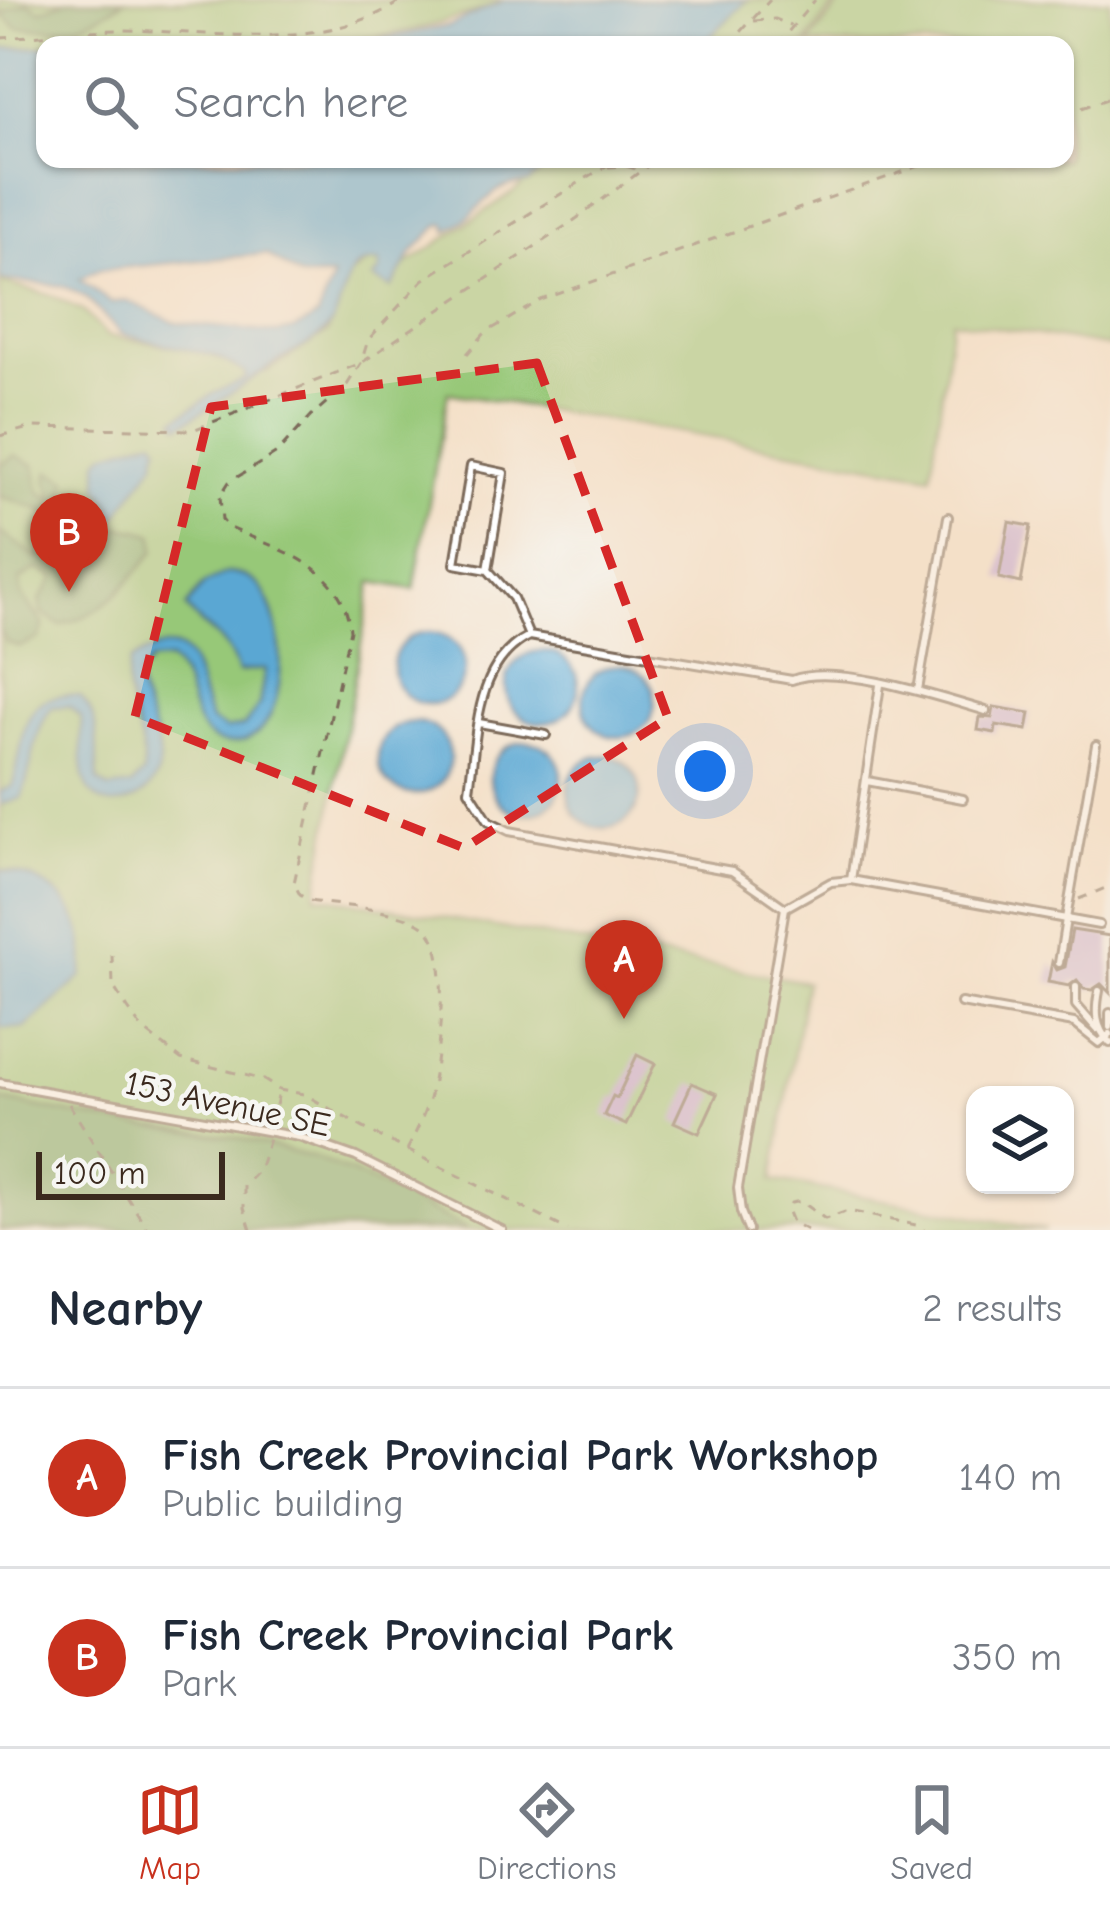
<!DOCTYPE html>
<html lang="en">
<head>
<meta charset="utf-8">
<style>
	body { margin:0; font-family:"Comic Neue",sans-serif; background:#f6f6f7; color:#1f2937 }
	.controls { position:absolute; right:36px; bottom:36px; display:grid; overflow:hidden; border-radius:24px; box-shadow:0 3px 9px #0004 }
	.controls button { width:108px; height:108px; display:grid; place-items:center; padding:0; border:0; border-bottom:3px solid #e0e1e3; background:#fff; color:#1f2937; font:60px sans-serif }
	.scale { position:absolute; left:36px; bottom:30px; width:189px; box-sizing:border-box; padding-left:12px; border:6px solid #3b2a1e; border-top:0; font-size:33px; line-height:42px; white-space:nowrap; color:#3b2a1e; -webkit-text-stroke:9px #f6f6f2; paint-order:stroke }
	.you { position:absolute; left:705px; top:771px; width:42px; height:42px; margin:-30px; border:9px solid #fff; border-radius:50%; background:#1a73e8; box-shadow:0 0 0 18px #1a73e833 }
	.badge { display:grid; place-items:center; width:78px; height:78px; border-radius:50%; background:#c8321e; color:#fff; font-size:39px; font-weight:700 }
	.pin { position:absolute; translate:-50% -99px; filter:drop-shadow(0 3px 6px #0008) }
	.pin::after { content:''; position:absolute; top:63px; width:42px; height:36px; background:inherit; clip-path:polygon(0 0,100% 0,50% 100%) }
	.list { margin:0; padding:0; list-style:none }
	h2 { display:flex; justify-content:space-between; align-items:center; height:156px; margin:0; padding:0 48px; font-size:51px }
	h2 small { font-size:39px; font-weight:400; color:#747a83 }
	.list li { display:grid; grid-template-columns:78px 1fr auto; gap:36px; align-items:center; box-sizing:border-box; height:180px; padding:0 48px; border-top:3px solid #e0e1e3 }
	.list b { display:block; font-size:45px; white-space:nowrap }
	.list p { margin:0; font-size:39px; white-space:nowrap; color:#747a83 }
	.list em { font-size:39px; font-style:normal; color:#747a83 }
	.icon { flex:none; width:66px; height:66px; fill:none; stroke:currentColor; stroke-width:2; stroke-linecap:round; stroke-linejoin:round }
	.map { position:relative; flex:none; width:1110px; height:1230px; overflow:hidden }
	.search { position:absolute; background:#fff; box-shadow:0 3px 9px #0004; left:36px; right:36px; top:36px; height:132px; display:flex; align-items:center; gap:30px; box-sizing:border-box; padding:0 42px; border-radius:24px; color:#747a83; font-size:45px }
	.sheet { height:516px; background:#fff }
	nav { display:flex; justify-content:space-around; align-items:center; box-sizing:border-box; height:168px; border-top:3px solid #e0e1e3; background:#fff; font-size:33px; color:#747a83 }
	nav a { display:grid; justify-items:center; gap:6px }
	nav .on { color:#c8321e }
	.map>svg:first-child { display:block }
	.green { fill:#97c878; stroke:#69794b; stroke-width:3 }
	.forest { fill:#79ac68; stroke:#5a6b43; stroke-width:3 }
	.water { fill:#5aa7d3; stroke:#4a6878; stroke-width:3; fill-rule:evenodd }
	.building { fill:#bd9fd3 }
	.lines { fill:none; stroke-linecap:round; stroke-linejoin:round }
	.service-casing { stroke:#7c6a5a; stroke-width:12 }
	.path { stroke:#7c6a5a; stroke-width:3; stroke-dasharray:9 9; stroke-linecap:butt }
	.service { stroke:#fff; stroke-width:6 }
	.marked { fill:none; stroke:#d62828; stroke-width:9; stroke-dasharray:24 15; stroke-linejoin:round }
	.labels { text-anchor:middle; stroke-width:9; stroke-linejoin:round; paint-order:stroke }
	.street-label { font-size:33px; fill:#3b2a1e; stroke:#f6f6f2 }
</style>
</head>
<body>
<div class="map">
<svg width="1110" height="1230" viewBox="0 0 1110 1230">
	<rect width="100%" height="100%" fill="#f6f6f2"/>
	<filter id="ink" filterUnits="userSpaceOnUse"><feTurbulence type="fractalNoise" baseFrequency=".00833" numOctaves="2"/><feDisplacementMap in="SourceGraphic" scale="24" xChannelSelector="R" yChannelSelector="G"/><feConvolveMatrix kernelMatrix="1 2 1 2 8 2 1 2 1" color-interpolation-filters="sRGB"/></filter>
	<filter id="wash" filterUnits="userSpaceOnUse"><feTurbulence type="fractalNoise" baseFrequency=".004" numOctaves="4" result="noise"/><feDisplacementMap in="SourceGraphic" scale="48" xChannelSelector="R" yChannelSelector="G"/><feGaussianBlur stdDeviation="2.7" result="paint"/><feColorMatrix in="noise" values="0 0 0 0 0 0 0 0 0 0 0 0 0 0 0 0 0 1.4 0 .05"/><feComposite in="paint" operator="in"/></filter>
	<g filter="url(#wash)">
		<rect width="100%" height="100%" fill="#f4e0c8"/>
		<path class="green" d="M0,0H505C362,63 198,45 45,45V65L0,67Z
			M738,0H838L804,45H690Z
			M843,0H1110V347L952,320L931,475L448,393L414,589L372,582L316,895L806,982L773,1180L1046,1230H0V282L53,296L84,312L107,336L202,351L247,371L266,372L328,332L350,275L373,259L394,273L515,191L551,159H685L683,163L688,159H1065V45H808Z"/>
		<path class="forest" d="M68,0H125C85,28 65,30 17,28L1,13L28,3L41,10Z
			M15,455L34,465C41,478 31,492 51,498L52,493L47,480L50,471L68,480L63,495C91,538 115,519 154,535L155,551C127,584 105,614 60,625L42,614L40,600L55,577L37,569L20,580L21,594L44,625L39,638L20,647L7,643L0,630V532L37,557L48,548L51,522L44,511L0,496V466Z
			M0,1100L134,1126L235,1137L315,1158L369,1180L469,1230H0Z"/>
		<path class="water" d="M506,0H747L702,45H349L449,26Z
			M45,46V159H556L528,183C487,182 482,216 447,231L446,224L439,225L412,253L392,288L373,279L380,271V262C337,257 348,307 328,328C311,346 286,354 266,369C238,390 211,406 180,425L175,419L216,392L245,379L246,373L215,356L121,334L85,297L63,286L0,280V49ZM266,254L301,277H333L317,317L294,330L278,333L176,323L126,300L111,303L80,279L98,270Z
			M155,438L159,445L155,462L114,520L106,523L112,509L99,487V460L105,453Z
			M227,573C241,574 250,576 260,587C288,621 293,730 239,742C229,744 221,744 212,739C185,721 194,681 169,660L151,661L138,677C140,708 164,739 158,770C154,797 112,818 92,794C77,776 83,740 81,718L69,706L52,707C33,730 33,770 21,798L0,805V792L12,786C28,740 14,690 80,696C104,722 94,749 98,781L109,789L131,786L143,774C148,734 118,703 130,662C198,617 192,677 211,721L226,729L244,726L259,705L265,669L238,672C226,634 207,635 186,607L204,584Z
			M393 668a36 36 0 1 1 72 0a36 36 0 1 1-72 0Z
			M506 687a36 36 0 1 1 72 0a36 36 0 1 1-72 0Z
			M583 701a36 36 0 1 1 72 0a36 36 0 1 1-72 0Z
			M378 758a36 36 0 1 1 72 0a36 36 0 1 1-72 0Z
			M490 778a36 36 0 1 1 72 0a36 36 0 1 1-72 0Z
			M568 792a36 36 0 1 1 72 0a36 36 0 1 1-72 0Z
			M0,870C61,879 91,917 82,977L25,1028H0Z"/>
		<g id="blocks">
			<path class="building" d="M1009,522L1031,526L1021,583L999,578Z
				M994,707L1030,713L1027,730L996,725L995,733L978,730L980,717L992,718Z
				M1072,930L1110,936V993L1101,984L1092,990L1084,989L1077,980L1069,986L1048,982L1052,962L1057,970L1065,967Z
				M637,1055L655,1064L626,1125L604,1115L613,1096L617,1098Z
				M692,1083L717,1094L699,1133L674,1122Z"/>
		</g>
	</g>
	<g filter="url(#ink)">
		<use href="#blocks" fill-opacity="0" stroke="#7c6a5a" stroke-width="3"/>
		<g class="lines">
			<g class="service-casing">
				<path id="service" d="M488,570L504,473L471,466L455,564L488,570L513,598L529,636
					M880,685L851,880L831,882L785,908L732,871L509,831L489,821L469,790C477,737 474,663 529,636L792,680C836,663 939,697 986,711
					M918,690L948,517
					M479,723L546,735
					M867,781L963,799
					M851,880L1066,919L1096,745
					M1059,963L1066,919L1099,925
					M1076,987V1005L1097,1029
					M1099,991C1095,1012 1095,1027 1110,1043
					M961,1003L1074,1023L1099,1043L1110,1034
					M1110,1013V1027
					M0,1083L299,1137L356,1157L502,1230
					M748,1230L741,1212L738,1188L785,908"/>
			</g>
			<path class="path" d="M754,21L775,19L791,25
				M0,38C40,36 81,30 121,30C210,31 325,53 402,0
				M729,45L770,0
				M777,45L815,0
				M1065,114L1110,98
				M608,167L626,166L639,170
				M467,354L485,333L541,300L939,159
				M0,436L32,427L193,430L361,363L576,219L657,159
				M1079,899L1110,886
				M112,955L113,986L128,1009L142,1029L181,1059L264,1080L279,1090L304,1094L369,1131L568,1230
				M69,1104L148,1230
				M272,1123L279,1092
				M407,1150C416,1133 423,1117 429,1099C438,1066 453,952 426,928C404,909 339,906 310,901L300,895L294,883L350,630C343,565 281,551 228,527L222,520L220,496L229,482L277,453L312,415L347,385L361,363L368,340L423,280L617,159
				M251,1230L244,1208V1185L259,1170L269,1139
				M807,1230L792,1222L788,1212L791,1203L801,1201L825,1219L848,1211L916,1225L924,1230"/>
			<use href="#service" class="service"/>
		</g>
	</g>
	<path d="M0 0H1110V1230H0ZM537,363L668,718L464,848L135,717L211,407Z" fill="#f4e0c8" fill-opacity=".55" fill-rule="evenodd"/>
	<path class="marked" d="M537,363L668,718L464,848L135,717L211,407Z"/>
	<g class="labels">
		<g class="street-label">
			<text transform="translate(228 1103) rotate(12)" y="12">153 Avenue SE</text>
		</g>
	</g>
</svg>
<div class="controls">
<button><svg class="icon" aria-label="layers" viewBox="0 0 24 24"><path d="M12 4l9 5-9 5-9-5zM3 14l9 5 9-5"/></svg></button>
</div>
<div class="scale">100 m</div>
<div class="you"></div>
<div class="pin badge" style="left:624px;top:1019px">A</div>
<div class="pin badge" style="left:69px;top:592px">B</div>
<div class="search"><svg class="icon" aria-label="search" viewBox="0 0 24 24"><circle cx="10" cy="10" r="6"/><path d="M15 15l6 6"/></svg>Search here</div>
</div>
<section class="sheet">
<h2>Nearby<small>2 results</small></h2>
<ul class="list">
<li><span class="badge">A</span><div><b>Fish Creek Provincial Park Workshop</b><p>Public building</p></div><em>140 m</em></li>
<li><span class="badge">B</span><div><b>Fish Creek Provincial Park</b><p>Park</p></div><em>350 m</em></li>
</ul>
</section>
<nav>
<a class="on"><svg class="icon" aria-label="map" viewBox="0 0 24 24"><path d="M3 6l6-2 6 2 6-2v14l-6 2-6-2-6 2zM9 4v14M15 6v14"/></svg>Map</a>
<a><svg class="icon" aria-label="directions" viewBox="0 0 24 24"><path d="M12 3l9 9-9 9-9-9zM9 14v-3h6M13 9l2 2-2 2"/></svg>Directions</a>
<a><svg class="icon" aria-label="saved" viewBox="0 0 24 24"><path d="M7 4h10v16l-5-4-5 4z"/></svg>Saved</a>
</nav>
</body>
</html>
